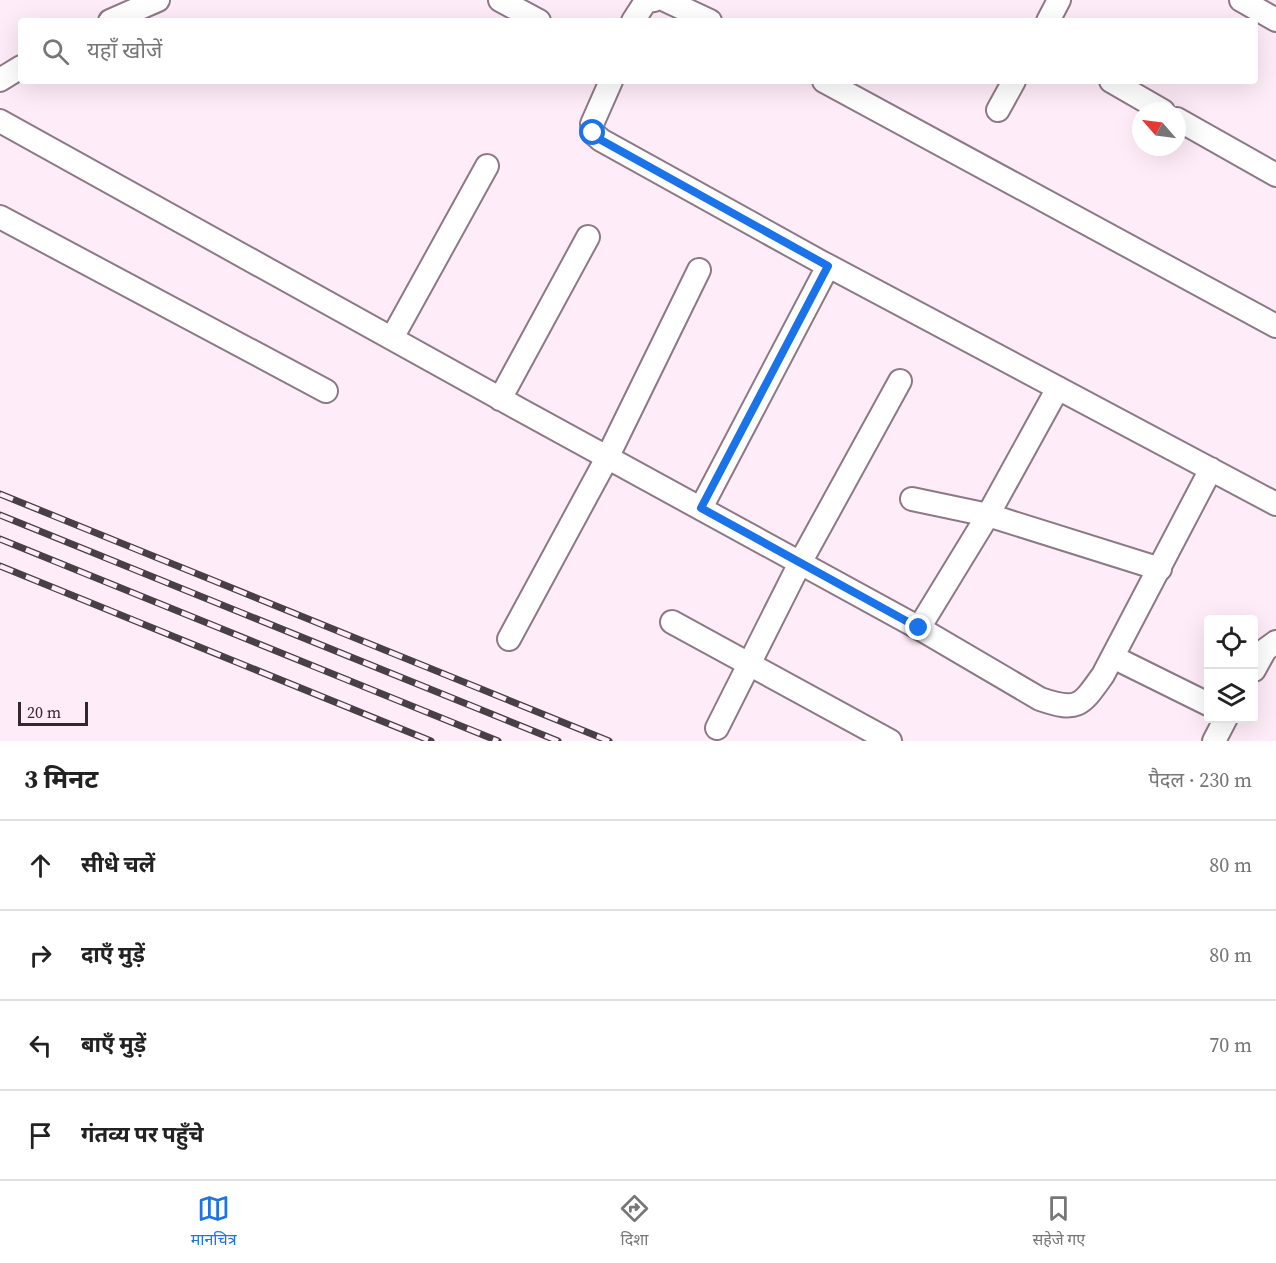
<!DOCTYPE html>
<html lang="hi">
<head>
<meta charset="utf-8">
<style>
	body { margin:0; font-family:"Source Serif 4","Noto Sans Devanagari",serif; background:#f2f2f2; color:#222 }
	.controls { position:absolute; right:18px; bottom:18px; display:grid; overflow:hidden; border-radius:6px; box-shadow:0 6px 24px #0002 }
	.controls button { width:54px; height:54px; display:grid; place-items:center; padding:0; border:0; border-bottom:2px solid #e0e0e0; background:#fff; color:#222; font:30px sans-serif }
	.compass { position:absolute; left:1132px; top:102px; width:54px; height:54px; border-radius:50%; background:#fff; box-shadow:0 6px 24px #0002; rotate:298deg }
	.scale { position:absolute; left:18px; bottom:15px; width:70px; box-sizing:border-box; padding-left:6px; border:3px solid #31292e; border-top:0; font-size:16px; line-height:21px; white-space:nowrap; color:#31292e; -webkit-text-stroke:4px #feecf8; paint-order:stroke }
	.stop { position:absolute; width:18px; height:18px; margin:-14px; border:4px solid #1a73e8; border-radius:50%; background:#fff }
	.stop.end { background:#1a73e8; border-color:#fff; box-shadow:0 2px 6px #0008 }
	.list { margin:0; padding:0; list-style:none }
	h2 { display:flex; justify-content:space-between; align-items:center; height:78px; margin:0; padding:0 24px; font-size:26px }
	h2 small { font-size:20px; font-weight:400; color:#767676 }
	.list li { display:grid; grid-template-columns:39px 1fr auto; gap:18px; align-items:center; box-sizing:border-box; height:90px; padding:0 24px; border-top:2px solid #e0e0e0 }
	.list b { display:block; font-size:22px; white-space:nowrap }
	.list em { font-size:20px; font-style:normal; color:#767676 }
	.icon { flex:none; width:33px; height:33px; fill:none; stroke:currentColor; stroke-width:2; stroke-linecap:round; stroke-linejoin:round }
	.map { position:relative; flex:none; width:1276px; height:741px; overflow:hidden }
	.search { position:absolute; background:#fff; box-shadow:0 6px 24px #0002; left:18px; right:18px; top:18px; height:66px; display:flex; align-items:center; gap:15px; box-sizing:border-box; padding:0 21px; border-radius:6px; color:#767676; font-size:22px }
	.sheet { height:438px; background:#fff }
	nav { display:flex; justify-content:space-around; align-items:center; box-sizing:border-box; height:84px; border-top:2px solid #e0e0e0; background:#fff; font-size:16px; color:#767676 }
	nav a { display:grid; justify-items:center; gap:3px }
	nav .on { color:#1a73e8 }
	.map>svg:first-child { display:block }
	.lines { fill:none; stroke-linecap:round; stroke-linejoin:round }
	.minor-casing { stroke:#8d7986; stroke-width:26 }
	.minor { stroke:#fff; stroke-width:22 }
	.rail-casing { stroke:#494046; stroke-width:7 }
	.rail { stroke:#feecf8; stroke-width:4.5; stroke-dasharray:14; stroke-linecap:butt }
	.route { stroke:#1a73e8; stroke-width:8 }
</style>
</head>
<body>
<div class="map">
<svg width="1276" height="741" viewBox="0 0 1276 741">
	<rect width="100%" height="100%" fill="#feecf8"/>
	<g class="lines">
		<g class="minor-casing">
			<path id="minor" d="M500,0L539,21
				M665,0L710,21
				M1241,0L1276,20
				M110,21L158,0
				M633,21L646,1L654,0
				M1048,21L1059,0
				M0,80L21,67
				M611,81L592,124L593,133L601,140L821,262L1276,504
				M824,81L1276,326
				M1111,81L1163,111
				M998,110L1014,81
				M1177,119L1276,175
				M0,121L519,409L919,628L1040,699C1078,712 1081,706 1103,675L1211,469
				M0,217L326,391
				M392,338L487,166
				M500,399L588,237
				M912,499L988,515L1160,569
				M701,508L828,266
				M672,622L890,741
				M919,628L988,515L1058,388
				M509,639L607,458L699,270
				M1113,657L1208,704
				M1254,670L1265,650L1276,642
				M717,728L800,563L900,381
				M1214,741L1226,718"/>
		</g>
		<use href="#minor" class="minor"/>
		<g class="rail-casing">
			<path id="rail" d="M0,494L609,741
				M0,515L558,741
				M0,539L498,741
				M0,566L431,741"/>
		</g>
		<use href="#rail" class="rail"/>
	</g>
	<g class="lines">
		<path class="route" d="M593,133L601,140L828,266L701,508L919,628"/>
	</g>
</svg>
<div class="controls">
<button><svg class="icon" aria-label="locate" viewBox="0 0 24 24"><circle cx="12" cy="12" r="6"/><path d="M12 2v4M12 18v4M2 12h4M18 12h4"/></svg></button>
<button><svg class="icon" aria-label="layers" viewBox="0 0 24 24"><path d="M12 4l9 5-9 5-9-5zM3 14l9 5 9-5"/></svg></button>
</div>
<svg class="compass" viewBox="-18 -18 36 36"><path d="M0-13l5 13h-10z" fill="#e53935"/><path d="M0 13l5-13h-10z" fill="#767676"/></svg>
<div class="scale">20 m</div>
<div class="stop" style="left:593px;top:133px"></div>
<div class="stop end" style="left:919px;top:628px"></div>
<div class="search"><svg class="icon" aria-label="search" viewBox="0 0 24 24"><circle cx="10" cy="10" r="6"/><path d="M15 15l6 6"/></svg>यहाँ खोजें</div>
</div>
<section class="sheet">
<h2>3 मिनट<small>पैदल · 230 m</small></h2>
<ul class="list">
<li><svg class="icon" aria-label="ahead" viewBox="0 0 24 24"><path d="M12 20V5M6 11l6-6 6 6"/></svg><div><b>सीधे चलें</b></div><em>80 m</em></li>
<li><svg class="icon" aria-label="right" viewBox="0 0 24 24"><path d="M7 20v-9h11M14 6l5 5-5 5"/></svg><div><b>दाएँ मुड़ें</b></div><em>80 m</em></li>
<li><svg class="icon" aria-label="left" viewBox="0 0 24 24"><path d="M17 20v-9H6M10 6l-5 5 5 5"/></svg><div><b>बाएँ मुड़ें</b></div><em>70 m</em></li>
<li><svg class="icon" aria-label="arrive" viewBox="0 0 24 24"><path d="M6 21V4h12l-3 4 3 4H6"/></svg><div><b>गंतव्य पर पहुँचे</b></div></li>
</ul>
</section>
<nav>
<a class="on"><svg class="icon" aria-label="map" viewBox="0 0 24 24"><path d="M3 6l6-2 6 2 6-2v14l-6 2-6-2-6 2zM9 4v14M15 6v14"/></svg>मानचित्र</a>
<a><svg class="icon" aria-label="directions" viewBox="0 0 24 24"><path d="M12 3l9 9-9 9-9-9zM9 14v-3h6M13 9l2 2-2 2"/></svg>दिशा</a>
<a><svg class="icon" aria-label="saved" viewBox="0 0 24 24"><path d="M7 4h10v16l-5-4-5 4z"/></svg>सहेजे गए</a>
</nav>
</body>
</html>
